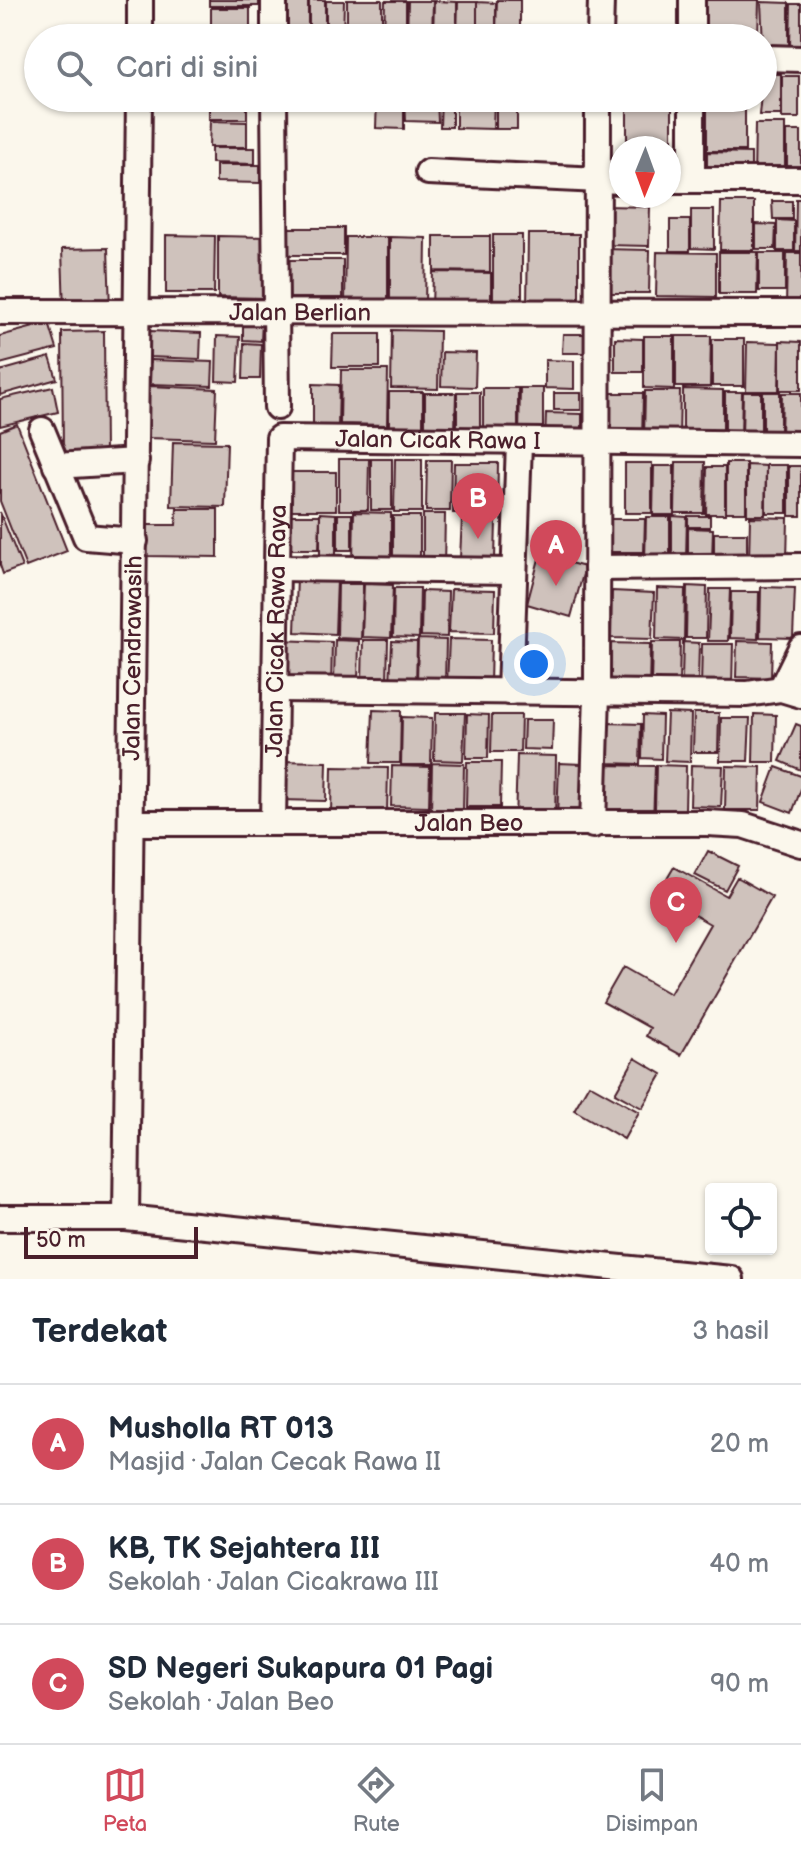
<!DOCTYPE html>
<html lang="id">
<head>
<meta charset="utf-8">
<style>
	body { margin:0; font-family:"Balsamiq Sans",sans-serif; background:#f2f2f3; color:#1f2937 }
	.controls { position:absolute; right:24px; bottom:24px; display:grid; overflow:hidden; border-radius:8px; box-shadow:0 2px 6px #0004 }
	.controls button { width:72px; height:72px; display:grid; place-items:center; padding:0; border:0; border-bottom:2px solid #e0e1e3; background:#fff; color:#1f2937; font:40px sans-serif }
	.compass { position:absolute; left:609px; top:136px; width:72px; height:72px; border-radius:50%; background:#fff; box-shadow:0 2px 6px #0004; rotate:181deg }
	.scale { position:absolute; left:24px; bottom:20px; width:174px; box-sizing:border-box; padding-left:8px; border:4px solid #4a1f2b; border-top:0; font-size:22px; line-height:28px; white-space:nowrap; color:#4a1f2b; -webkit-text-stroke:6px #fbf7ec; paint-order:stroke }
	.you { position:absolute; left:534px; top:664px; width:28px; height:28px; margin:-20px; border:6px solid #fff; border-radius:50%; background:#1a73e8; box-shadow:0 0 0 12px #1a73e833 }
	.badge { display:grid; place-items:center; width:52px; height:52px; border-radius:50%; background:#d1495b; color:#fff; font-size:26px; font-weight:700 }
	.pin { position:absolute; translate:-50% -66px; filter:drop-shadow(0 2px 4px #0008) }
	.pin::after { content:''; position:absolute; top:42px; width:28px; height:24px; background:inherit; clip-path:polygon(0 0,100% 0,50% 100%) }
	.list { margin:0; padding:0; list-style:none }
	h2 { display:flex; justify-content:space-between; align-items:center; height:104px; margin:0; padding:0 32px; font-size:34px }
	h2 small { font-size:26px; font-weight:400; color:#747a83 }
	.list li { display:grid; grid-template-columns:52px 1fr auto; gap:24px; align-items:center; box-sizing:border-box; height:120px; padding:0 32px; border-top:2px solid #e0e1e3 }
	.list b { display:block; font-size:30px; white-space:nowrap }
	.list p { margin:0; font-size:26px; white-space:nowrap; color:#747a83 }
	.list em { font-size:26px; font-style:normal; color:#747a83 }
	.icon { flex:none; width:44px; height:44px; fill:none; stroke:currentColor; stroke-width:2; stroke-linecap:round; stroke-linejoin:round }
	.map { position:relative; flex:none; width:801px; height:1279px; overflow:hidden }
	.search { position:absolute; background:#fff; box-shadow:0 2px 6px #0004; left:24px; right:24px; top:24px; height:88px; display:flex; align-items:center; gap:20px; box-sizing:border-box; padding:0 28px; border-radius:44px; color:#747a83; font-size:30px }
	.sheet { height:464px; background:#fff }
	nav { display:flex; justify-content:space-around; align-items:center; box-sizing:border-box; height:112px; border-top:2px solid #e0e1e3; background:#fff; font-size:22px; color:#747a83 }
	nav a { display:grid; justify-items:center; gap:4px }
	nav .on { color:#d1495b }
	.map>svg:first-child { display:block }
	.building { fill:#cfc2bc; stroke:#4a1f2b; stroke-width:2 }
	.lines { fill:none; stroke-linecap:round; stroke-linejoin:round }
	.minor-casing { stroke:#4a1f2b; stroke-width:30 }
	.minor { stroke:#fbf7ec; stroke-width:24 }
	.labels { text-anchor:middle; stroke-width:7; stroke-linejoin:round; paint-order:stroke }
	.street-label { font-size:24px; fill:#4a1f2b; stroke:#fbf7ec }
</style>
</head>
<body>
<div class="map">
<svg width="801" height="1279" viewBox="0 0 801 1279">
	<rect width="100%" height="100%" fill="#fbf7ec"/>
	<filter id="ink" filterUnits="userSpaceOnUse"><feTurbulence type="fractalNoise" baseFrequency=".0125" numOctaves="2"/><feDisplacementMap in="SourceGraphic" scale="16" xChannelSelector="R" yChannelSelector="G"/><feConvolveMatrix kernelMatrix="1 2 1 2 8 2 1 2 1" color-interpolation-filters="sRGB"/></filter>
	<g filter="url(#ink)">
		<path class="building" d="M209,0H259V6H209Z
			M275,0H308V38H275Z
			M309,0H325V38H309Z
			M347,0H382V38H347Z
			M497,0H520V33H496Z
			M705,0H759L758,38H705Z
			M326,1H344L343,38H326Z
			M385,1H406V38H384Z
			M408,1H433L432,38H407Z
			M434,1L457,2V38H433Z
			M458,2H477V38H457Z
			M477,2L496,3V38H477Z
			M761,2L789,3V45L763,44Z
			M791,4H801V46L790,45Z
			M211,8H250V32H211Z
			M211,33H254V38H211Z
			M763,74H781V115H759Z
			M782,76H799V118H782Z
			M209,98H247V119H209Z
			M377,98H404V129L376,128Z
			M405,98H437L438,122L406,121Z
			M441,98H452V127H440Z
			M456,98H494L493,129L456,128Z
			M627,98H672V140H627Z
			M707,98H745V151H707Z
			M496,101H517V129H496Z
			M210,121L247,122V147H209Z
			M755,124H785V180H754Z
			M787,131H801V172H787Z
			M211,148H255V164L211,163Z
			M707,152L751,153V176H707Z
			M216,165H260V183L216,182Z
			M796,199H801V251H795Z
			M772,201H792V219H773Z
			M721,202H754V250H720Z
			M605,206L650,207L649,246L605,245Z
			M691,210H714V249L691,248Z
			M670,220H690V251H670Z
			M777,220L794,221V251H777Z
			M756,224L776,225L775,249H756Z
			M285,228H344V255H285Z
			M528,234H579V306H527Z
			M166,235L215,236L214,293H166Z
			M493,235H522V305L493,304Z
			M218,236L267,237L266,298L218,297Z
			M434,236H490V272L434,271Z
			M346,237H388V304H345Z
			M390,237L426,238L425,308H390Z
			M108,248L110,310L64,312L62,249Z
			M603,249L650,250L649,293H602Z
			M657,252L716,253V297L656,296Z
			M719,252H758L757,294H719Z
			M759,253H785V291H759Z
			M787,253H801V307H786Z
			M282,260H343V298H282Z
			M433,272L491,273V310L432,309Z
			M243,320L262,321L261,341L243,340Z
			M49,323L57,349L0,364V336Z
			M392,330L439,331L438,389L391,388Z
			M104,331L105,455H63L62,332Z
			M150,331L201,333L200,359L149,357Z
			M333,334H380V367H332Z
			M563,334H585V353H562Z
			M217,336L240,337L238,382L216,381Z
			M644,336H674V389L644,388Z
			M676,336H711L710,387H676Z
			M615,338L643,339V372H615Z
			M712,339H744V386H712Z
			M780,341L801,342V390H780Z
			M747,342L780,343L779,391H746Z
			M244,343L261,344L260,379H243Z
			M442,352L476,353L475,387L441,386Z
			M50,357L57,379L0,395V371Z
			M151,360L213,362L212,386L150,384Z
			M545,360L574,361V389L545,388Z
			M341,370H388L387,425L340,424Z
			M313,384L339,385L338,427H313Z
			M149,386L217,389L215,440L147,438Z
			M53,387L58,412L0,426V399Z
			M483,388H518V438H483Z
			M520,388H543V435H519Z
			M683,389L723,390V435H683Z
			M645,391H680L679,439H644Z
			M389,392H423V434H389Z
			M457,392H480V434H457Z
			M725,392H742L741,438L725,439Z
			M743,392H761V437H742Z
			M763,392H780V440H763Z
			M425,393H456L455,430H425Z
			M554,393H581V410H554Z
			M602,393H643L642,442L602,441Z
			M782,393H801V438H781Z
			M546,413L582,414V442H545Z
			M17,424L67,551L26,567L0,501V431Z
			M173,442L227,443L225,507L171,506Z
			M339,459H369L368,510H339Z
			M371,459H392V510H371Z
			M395,459H422V512H394Z
			M427,460H451L450,511H426Z
			M676,462H705L704,513H675Z
			M454,463H498L497,513H453Z
			M625,463H652V513H625Z
			M726,463H746V512H726Z
			M747,465L766,466L765,515H747Z
			M766,465H787V513H766Z
			M654,466H674V515H653Z
			M789,466H801V516H789Z
			M707,467H725V514H706Z
			M291,472H336V510H291Z
			M177,509H218V557L146,556V525H176Z
			M0,512L22,567L3,574L0,565Z
			M354,512L391,513V562H353Z
			M320,513L336,514V565H320Z
			M338,514H352V550H338Z
			M423,514H445L444,568H423Z
			M283,515H320L319,549H283Z
			M393,516H420V557L393,556Z
			M672,516L687,517L686,559L672,558Z
			M688,516H710V527H688Z
			M646,517H670V562H645Z
			M750,517L788,518L787,561H749Z
			M462,518L496,520L495,559L460,558Z
			M598,519H645L644,552H598Z
			M688,528L713,529L712,561H688Z
			M714,533H747V558L714,557Z
			M540,555L585,567L571,617L527,604Z
			M297,578L337,580L335,634L295,632Z
			M338,584H363L361,639L337,638Z
			M364,584L393,585L391,638L362,637Z
			M687,586L707,587L706,638H686Z
			M761,587L795,588L793,638L760,637Z
			M394,588H420L419,638L393,637Z
			M657,588L685,589L684,640L656,639Z
			M451,589L495,590L494,633L449,632Z
			M710,589H730L728,641H708Z
			M422,591L448,592L447,637L421,636Z
			M612,591L654,593L652,639L611,638Z
			M731,592H759L758,639L730,638Z
			M418,639L446,640L445,682H417Z
			M449,639L491,640L490,685L447,684Z
			M278,640L332,642L331,689L277,687Z
			M335,640L359,641L358,683H334Z
			M363,640H388L387,682L362,681Z
			M392,641L417,642L416,685L390,684Z
			M737,641L772,642L771,678L736,677Z
			M652,642H680L679,685H651Z
			M683,642L699,643L698,680H682Z
			M607,643L650,644L649,691L606,690Z
			M702,644H733L732,688H701Z
			M373,710L401,711L400,763H371Z
			M435,713H465L463,761L434,760Z
			M667,713L691,714L690,762L665,761Z
			M694,713H719L718,752H693Z
			M467,714L489,715L488,758H466Z
			M754,714L776,715L775,762H753Z
			M492,715H521L520,752H491Z
			M643,715L662,716L661,759L642,758Z
			M402,717L432,718L431,765H401Z
			M721,718H750L748,761H720Z
			M524,720H553L552,750L523,749Z
			M608,723L641,724L640,764L607,763Z
			M796,724L801,726V770L780,761Z
			M517,755L556,756L555,825L515,823Z
			M280,761L327,762L326,801L279,800Z
			M467,762H501L500,807H466Z
			M432,763L464,764L463,812L431,811Z
			M559,763L582,764L580,821L557,820Z
			M600,765L655,766L653,823L598,821Z
			M656,765L686,766L685,810L655,809Z
			M691,765L723,766L721,807L690,806Z
			M392,766L430,767L429,807L391,806Z
			M726,766L761,767L760,810H725Z
			M332,767L388,768L387,814L331,813Z
			M776,767L801,776V789L792,813L763,802Z
			M708,851L738,866L725,890L695,875Z
			M674,867L726,896L737,877L772,897L681,1055L646,1036L650,1028L603,1002L623,967L670,994L710,924L658,894Z
			M635,1058L662,1074L642,1108L615,1093Z
			M589,1084L639,1112L624,1139L574,1110Z"/>
		<g class="lines">
			<g class="minor-casing">
				<g id="minor">
					<path d="M692,0V38"/>
					<path d="M140,38V0"/>
					<path d="M274,38V0"/>
					<path d="M600,38L601,0"/>
					<path d="M763,58L801,59"/>
					<path d="M274,98L277,407"/>
					<path d="M428,172L621,181"/>
					<path d="M669,180H801"/>
					<path d="M692,180V98"/>
					<path id="s1" d="M0,312L801,313"/>
					<path d="M42,430L86,537L135,541"/>
					<path d="M56,466L136,461"/>
					<path d="M279,568L514,571"/>
					<path d="M597,568L801,566"/>
					<path d="M276,689L747,694L781,689L801,695"/>
					<path d="M781,689L801,648"/>
					<path d="M510,692L519,443"/>
					<path id="s2" d="M133,823H707L743,825L801,844"/>
					<path id="s3" d="M273,823L279,438L801,444"/>
					<path d="M593,825L597,693L598,98"/>
					<path d="M0,1218H126L731,1279"/>
					<path id="s4" d="M126,1218L139,98"/>
				</g>
			</g>
			<use href="#minor" class="minor"/>
		</g>
	</g>
	<g class="labels">
		<g class="street-label">
			<text dy="8" stroke="none"><textPath href="#s1" startOffset="300">Jalan Berlian</textPath></text>
			<text dy="8" stroke="none"><textPath href="#s3" startOffset="544">Jalan Cicak Rawa I</textPath></text>
			<text dy="8" stroke="none"><textPath href="#s3" startOffset="192">Jalan Cicak Rawa Raya</textPath></text>
			<text dy="8" stroke="none"><textPath href="#s4" startOffset="560">Jalan Cendrawasih</textPath></text>
			<text dy="8" stroke="none"><textPath href="#s2" startOffset="336">Jalan Beo</textPath></text>
		</g>
	</g>
</svg>
<div class="controls">
<button><svg class="icon" aria-label="locate" viewBox="0 0 24 24"><circle cx="12" cy="12" r="6"/><path d="M12 2v4M12 18v4M2 12h4M18 12h4"/></svg></button>
</div>
<svg class="compass" viewBox="-18 -18 36 36"><path d="M0-13l5 13h-10z" fill="#e53935"/><path d="M0 13l5-13h-10z" fill="#747a83"/></svg>
<div class="scale">50 m</div>
<div class="you"></div>
<div class="pin badge" style="left:556px;top:586px">A</div>
<div class="pin badge" style="left:478px;top:539px">B</div>
<div class="pin badge" style="left:676px;top:943px">C</div>
<div class="search"><svg class="icon" aria-label="search" viewBox="0 0 24 24"><circle cx="10" cy="10" r="6"/><path d="M15 15l6 6"/></svg>Cari di sini</div>
</div>
<section class="sheet">
<h2>Terdekat<small>3 hasil</small></h2>
<ul class="list">
<li><span class="badge">A</span><div><b>Musholla RT 013</b><p>Masjid · Jalan Cecak Rawa II</p></div><em>20 m</em></li>
<li><span class="badge">B</span><div><b>KB, TK Sejahtera III</b><p>Sekolah · Jalan Cicakrawa III</p></div><em>40 m</em></li>
<li><span class="badge">C</span><div><b>SD Negeri Sukapura 01 Pagi</b><p>Sekolah · Jalan Beo</p></div><em>90 m</em></li>
</ul>
</section>
<nav>
<a class="on"><svg class="icon" aria-label="map" viewBox="0 0 24 24"><path d="M3 6l6-2 6 2 6-2v14l-6 2-6-2-6 2zM9 4v14M15 6v14"/></svg>Peta</a>
<a><svg class="icon" aria-label="directions" viewBox="0 0 24 24"><path d="M12 3l9 9-9 9-9-9zM9 14v-3h6M13 9l2 2-2 2"/></svg>Rute</a>
<a><svg class="icon" aria-label="saved" viewBox="0 0 24 24"><path d="M7 4h10v16l-5-4-5 4z"/></svg>Disimpan</a>
</nav>
</body>
</html>
